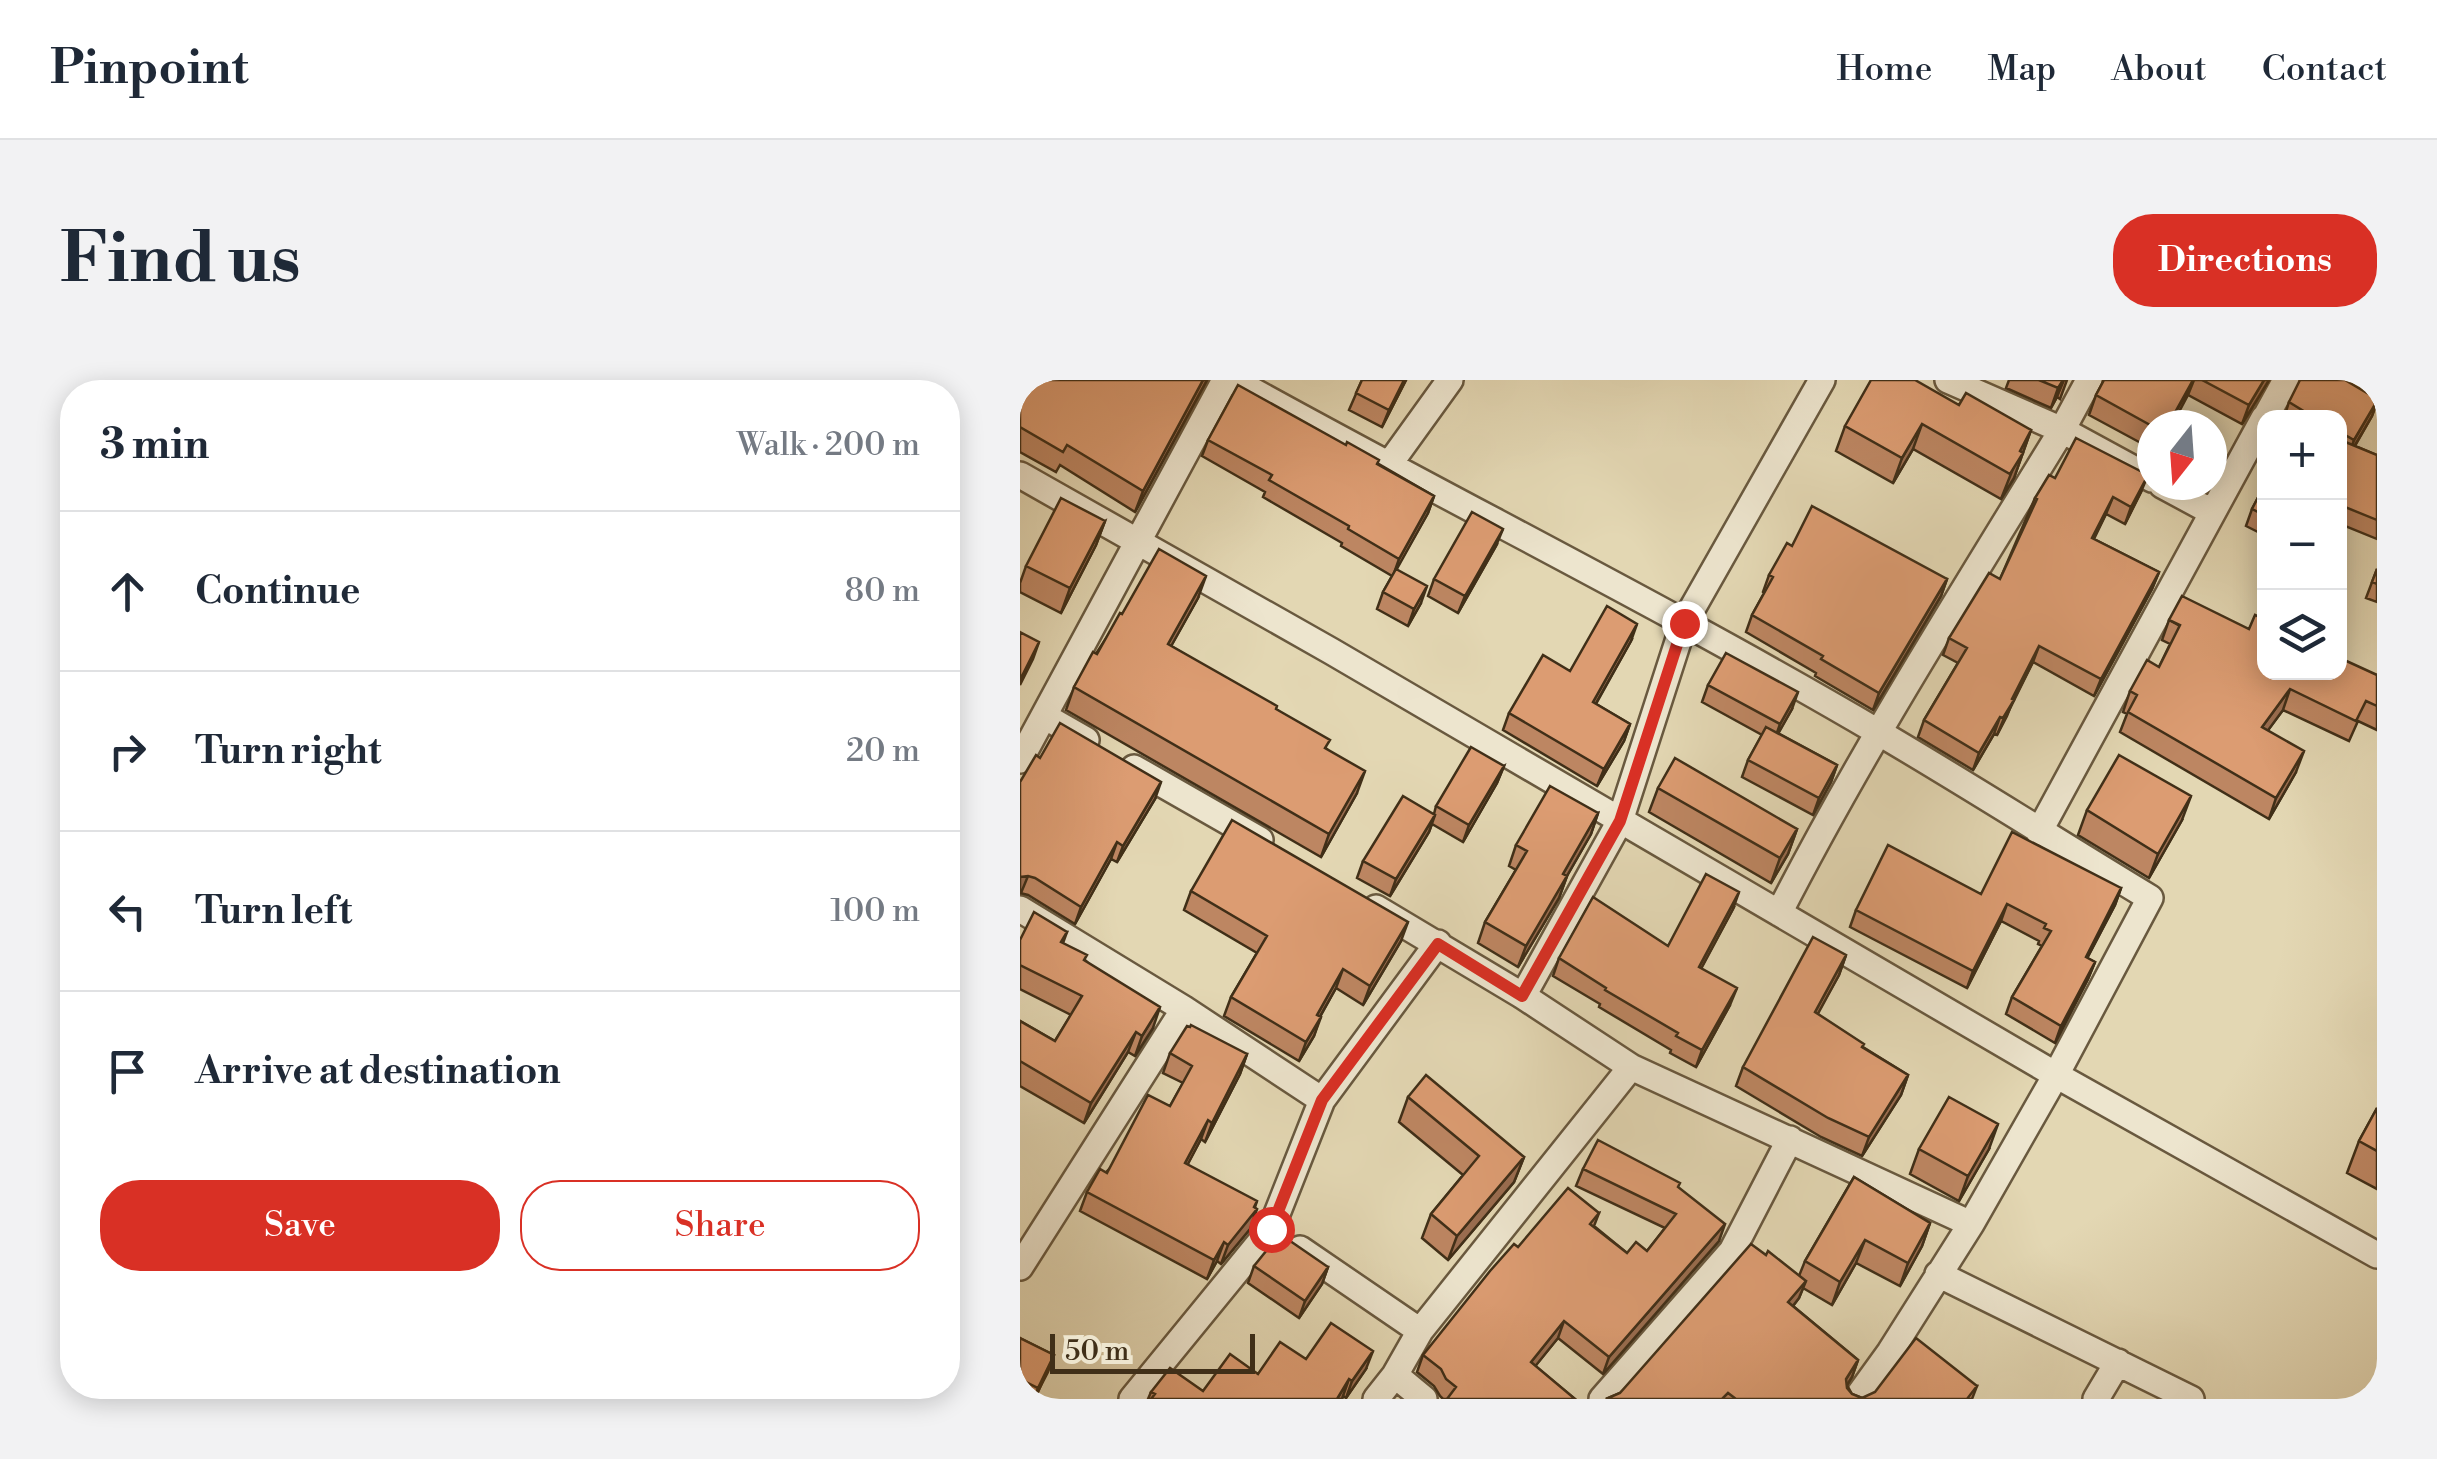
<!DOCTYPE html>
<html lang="en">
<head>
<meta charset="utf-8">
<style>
	body { margin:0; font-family:"Libre Bodoni",serif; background:#f2f2f3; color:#1f2937 }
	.controls { position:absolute; right:30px; top:30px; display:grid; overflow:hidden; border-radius:20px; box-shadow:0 5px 25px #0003 }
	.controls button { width:90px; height:90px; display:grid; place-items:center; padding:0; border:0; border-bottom:2px solid #e0e1e3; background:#fff; color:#1f2937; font:50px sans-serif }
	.compass { position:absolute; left:1117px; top:30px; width:90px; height:90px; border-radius:50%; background:#fff; box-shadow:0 5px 25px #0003; rotate:197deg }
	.scale { position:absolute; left:30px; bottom:25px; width:205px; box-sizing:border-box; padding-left:10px; border:5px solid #402f18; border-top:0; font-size:28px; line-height:35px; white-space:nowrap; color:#402f18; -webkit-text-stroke:8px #ede5ce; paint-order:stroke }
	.stop { position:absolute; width:30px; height:30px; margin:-22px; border:8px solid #d93025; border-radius:50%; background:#fff }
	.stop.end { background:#d93025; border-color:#fff; box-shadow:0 2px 10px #0008 }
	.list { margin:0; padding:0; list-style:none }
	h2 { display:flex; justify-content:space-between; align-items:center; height:130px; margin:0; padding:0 40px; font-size:42px }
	h2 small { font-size:32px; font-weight:400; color:#747a83 }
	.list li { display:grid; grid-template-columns:65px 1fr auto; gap:30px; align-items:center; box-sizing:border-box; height:160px; padding:0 40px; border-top:2px solid #e0e1e3 }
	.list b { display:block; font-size:38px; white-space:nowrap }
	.list em { font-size:32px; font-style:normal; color:#747a83 }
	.actions { display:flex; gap:20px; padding:30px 40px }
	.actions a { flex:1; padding:22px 0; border:2px solid #d93025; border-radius:40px; text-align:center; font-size:35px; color:#d93025 }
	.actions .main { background:#d93025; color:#fff }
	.icon { flex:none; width:55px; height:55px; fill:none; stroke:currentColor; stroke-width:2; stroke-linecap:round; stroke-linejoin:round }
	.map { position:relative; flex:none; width:1357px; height:1019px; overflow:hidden; border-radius:40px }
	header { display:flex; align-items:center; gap:60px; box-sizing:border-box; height:140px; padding:0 50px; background:#fff; border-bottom:2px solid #e0e1e3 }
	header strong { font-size:48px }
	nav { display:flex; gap:55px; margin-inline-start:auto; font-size:35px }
	.intro { display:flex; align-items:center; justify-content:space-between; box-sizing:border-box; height:240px; padding:0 60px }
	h1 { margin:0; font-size:70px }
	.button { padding:25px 45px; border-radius:40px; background:#d93025; color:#fff; font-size:35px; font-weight:700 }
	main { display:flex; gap:60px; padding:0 60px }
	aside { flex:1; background:#fff; border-radius:40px; box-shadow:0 5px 25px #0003 }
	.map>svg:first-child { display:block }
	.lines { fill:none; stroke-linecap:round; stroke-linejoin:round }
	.minor-casing { stroke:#69593f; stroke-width:30 }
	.minor { stroke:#ede5ce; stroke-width:25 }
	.wall { fill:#bd8662; stroke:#402f18; stroke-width:2.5 }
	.shaded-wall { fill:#9a6d50; stroke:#402f18; stroke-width:2.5 }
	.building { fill:#dc9c72; stroke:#402f18; stroke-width:2.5 }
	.route { stroke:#d93025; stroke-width:12 }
</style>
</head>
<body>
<header>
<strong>Pinpoint</strong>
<nav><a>Home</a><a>Map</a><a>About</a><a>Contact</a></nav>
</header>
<div class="intro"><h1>Find us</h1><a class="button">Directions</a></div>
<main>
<aside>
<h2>3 min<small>Walk · 200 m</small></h2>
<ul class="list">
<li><svg class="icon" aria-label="ahead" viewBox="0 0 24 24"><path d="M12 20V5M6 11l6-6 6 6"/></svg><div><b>Continue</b></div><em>80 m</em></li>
<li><svg class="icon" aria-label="right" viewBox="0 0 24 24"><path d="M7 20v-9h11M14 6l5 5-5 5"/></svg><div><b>Turn right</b></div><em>20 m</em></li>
<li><svg class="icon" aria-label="left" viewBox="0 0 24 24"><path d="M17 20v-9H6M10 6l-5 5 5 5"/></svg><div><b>Turn left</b></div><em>100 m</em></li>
<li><svg class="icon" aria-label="arrive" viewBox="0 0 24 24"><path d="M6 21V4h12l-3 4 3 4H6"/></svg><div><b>Arrive at destination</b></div></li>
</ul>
<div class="actions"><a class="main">Save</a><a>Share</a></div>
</aside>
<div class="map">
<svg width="1357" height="1019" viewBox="0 0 1357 1019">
	<rect width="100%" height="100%" fill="#e3d7b3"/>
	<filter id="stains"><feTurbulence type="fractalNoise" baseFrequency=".002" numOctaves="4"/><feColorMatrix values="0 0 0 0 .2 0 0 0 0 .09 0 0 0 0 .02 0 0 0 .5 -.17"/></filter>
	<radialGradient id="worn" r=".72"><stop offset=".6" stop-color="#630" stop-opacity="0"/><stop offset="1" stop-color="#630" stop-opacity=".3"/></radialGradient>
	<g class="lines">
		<g class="minor-casing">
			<path id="minor" d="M213,0C427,119 647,228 858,352C950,406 1039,463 1130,518L1036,695L951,844L870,972L836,1019
				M928,0L1042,50L1132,99
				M1245,38L1266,0
				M368,86L430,0
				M0,95L311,271L1036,695L1357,875
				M1142,105L1192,132
				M24,336L66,360
				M0,380L205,0
				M114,388L240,460
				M1019,452L1244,38
				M356,528L503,616L611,687L951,844
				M0,529L164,629
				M759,533C844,367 945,209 1042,50L1069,0
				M503,616L600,441L664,243L802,0
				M280,869L400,951
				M0,887L164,629L302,720
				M918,894L1171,1019
				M375,995L404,1019
				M112,1019L251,849L302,720L418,563
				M356,1019L375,995L400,951L611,687
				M582,1019L712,871L770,759
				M1076,1019L1098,982"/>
		</g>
		<use href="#minor" class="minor"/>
	</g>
	<path class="wall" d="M0,0H187L115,132L40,85L36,92L0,72Z
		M342,0H386L362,47L329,30Z
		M989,0H1047L1040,19L1037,17L1031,28L986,8Z
		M1084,0H1249L1222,44L1168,15L1132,45V69L1069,35L1076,15Z
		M1269,22L1357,23L1352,36L1335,66L1357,75V159L1320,144V38H1264Z
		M939,25L1011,50L994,98L981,119L893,69L873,103L816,71L825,46Z
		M188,60L326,65L414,116L408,133L376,189L401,223L388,246L357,229L363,212L372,196L321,166L322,163L243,117L245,112L182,76Z
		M1035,98L1121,112L1105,144L1086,134L1074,159L1139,192L1132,209L1074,316L1013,282L992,323L987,336L977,355L974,354L953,390L898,357L904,340L938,283L923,275L929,258L980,199L1015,118Z
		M1244,106V155L1226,146L1232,129Z
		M85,141L76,165L41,233L0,212V203L6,186Z
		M476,166L438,233L408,216L414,199Z
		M772,166L927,199L921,216L853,330L795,296L796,293L726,252L732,235L744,213L743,212L749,195Z
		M1357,189V222L1346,218Z
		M178,218L151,266L256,329L307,369L337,413L301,477L46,330L54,307L102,234Z
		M1149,240L1244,292L1357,295V350L1338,341L1329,361L1263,330L1248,350L1276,392L1249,439L1100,352L1107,334L1103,332L1110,311L1139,287L1150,264L1142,260Z
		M611,261L576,324L610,344L604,361L577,406L483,350L489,333L550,291Z
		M688,305L772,329L758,353L817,385L811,402L793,435L722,397L728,380L742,355L682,322Z
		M484,386L477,403L443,462L412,444L409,452L370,516L337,498L343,481L414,434L416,426Z
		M0,402L135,419L97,482L91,479L55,544L8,515L0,513Z
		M638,408L777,449L768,474L751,503L629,432Z
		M1067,430L1162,440L1129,498L1058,455Z
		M578,433L571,454L547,496L539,518L498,587L458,563L465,542L496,490L489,486L496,465Z
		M1101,508L1095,525L1067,578L1075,582L1068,599L1035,663L986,634L992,617L1022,566L1018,564L1019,561L981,541L947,608L830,547L836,530L961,514Z
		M171,511L381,561L343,625L316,608L300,637L294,656L279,681L204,636L211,617L237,573L164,530Z
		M713,529L681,588L710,625L676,687L650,673L651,670L579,627L580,624L533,596L539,578L648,566Z
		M47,552L43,563L65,580L133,648L115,676L108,672L64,743L0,706V641L35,661L51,635L0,609V560Z
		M826,575L819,595L797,634L843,667L888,695L881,715L842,776L801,757L716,706L723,687Z
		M150,673L227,674L220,694L185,762L181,759L167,785L235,828L230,849L201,884L197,881L187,899L60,831L67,812L150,726L163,703L143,693Z
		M388,717L504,777L494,802L428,880L402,858L411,834L443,795L379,742Z
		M1357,728V809L1327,793L1339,761Z
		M899,769H969L939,821L890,794Z
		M563,789L658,807L699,861L583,994L538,958L515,986L555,1019H423L420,1016L414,1006L397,992L403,975L498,867L579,833L574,846L607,873L627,871L645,848L556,806Z
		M834,797L910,843L902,866L880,906L836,883L812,925L783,908L779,918L773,926L838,980L832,997L827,1005L832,1014L842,1018L957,1006L952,1019H586L600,1013L746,875L779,896L785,881Z
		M234,886L308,887L302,904L279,938L228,903Z
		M0,958L34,975L15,1019H0Z
		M286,979L346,989L326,1018L323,1016L322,1019H128L131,1012L183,1011Z"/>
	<path class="shaded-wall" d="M183,0H187L115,132L123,111Z
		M384,0H386L362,47L369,30Z
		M1044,0L1037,17L1031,28L1038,8Z
		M1174,0L1168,15L1152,45H1148Z
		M1244,0H1249L1222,44L1229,25Z
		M1357,21L1352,36L1328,77L1334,60Z
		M902,44L893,69L873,103L882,78Z
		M1011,50L994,98L981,119L1000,71Z
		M1128,95L1121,112L1105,144L1111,127Z
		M414,116L408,133L373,196L379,179Z
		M1093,117L1086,134L1065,175L1072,158Z
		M85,141L76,165L41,233L50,208Z
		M483,149L476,166L438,233L445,216Z
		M1139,192L1132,209L1074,316L1081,299Z
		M186,196L178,218L140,286L148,264Z
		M927,199L921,216L853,330L859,313Z
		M407,206L401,223L388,246L394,229Z
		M617,244L611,261L567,339L573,322Z
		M19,262L13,279L0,305V300Z
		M1019,266L1013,282L977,355L992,319Z
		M1270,309L1263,330L1235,368L1242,347Z
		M778,312L772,329L754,361L760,344Z
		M980,337L974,354L953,390L959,373Z
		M610,344L604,361L577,406L584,389Z
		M1284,371L1276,392L1249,439L1256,418Z
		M817,385L811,402L793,435L799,418Z
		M484,386L477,403L443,462L449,445Z
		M345,391L337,413L301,477L309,454Z
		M141,402L135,419L97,482L103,466Z
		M1171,416L1162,440L1129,498L1138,474Z
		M578,433L571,454L540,508L547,496L539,518L498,587L506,566L543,494Z
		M415,435L409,452L370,516L376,499Z
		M777,449L768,474L751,503L760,478Z
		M97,462L91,479L55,544L61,527Z
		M8,496L1,513H0V497Z
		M1101,508L1095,525L1059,594L1066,577Z
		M719,512L713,529L673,604L679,587Z
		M987,524L981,541L947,608L953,591Z
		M388,542L381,561L343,625L350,606Z
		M826,575L819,595L788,652L795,632Z
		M1075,582L1068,599L1035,663L1041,646Z
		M323,589L316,608L290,654L297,635Z
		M717,608L710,625L676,687L682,670Z
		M140,627L133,648L115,676L122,656Z
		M301,637L294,656L279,681L286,662Z
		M116,652L108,672L64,743L71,723Z
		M227,674L220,694L185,762L192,743Z
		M888,695L881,715L842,776L849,757Z
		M188,740L181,759L158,803L165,783Z
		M978,744L969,769L939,821L948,796Z
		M504,777L494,802L428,880L437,856Z
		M237,821L232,836L237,829L230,849L201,884L208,865Z
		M910,843L902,866L880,906L888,883Z
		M705,844L699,861L583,994L589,977Z
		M845,860L836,883L812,925L820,902Z
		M204,862L197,881L187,899L194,880Z
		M308,887L302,904L279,938L285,921Z
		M786,901L779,918L762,940L768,922Z
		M544,941L538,958L505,999L511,982Z
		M353,971L346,989L326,1018L332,1001Z
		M34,975L28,992L14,1019L18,1008Z
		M838,980L832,997L820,1016L826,999Z
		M329,999L323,1016L322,1019H317Z"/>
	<path class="building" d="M0,0H183L123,111L47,65L43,72L0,47Z
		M342,0H384L369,30L336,13Z
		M851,0H895L939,25L946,13L1011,50L1000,71L1003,73L990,94L902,44L882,78L825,46Z
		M1019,0H1043L1038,8Z
		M1084,0H1173L1148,45L1132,46L1076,15Z
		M1182,0H1244L1229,25Z
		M1280,0H1325L1357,19V21L1334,60L1320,52V38H1295L1269,22Z
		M218,5L326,65L327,62L359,80L357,84L414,116L379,179L328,149L329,146L249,100L252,95L188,60Z
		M1056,58L1128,95L1111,127L1093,117L1072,158L1139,192L1081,299L1019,266L992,319L994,320L983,338L980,337L959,373L904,340L947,268L929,258L969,193L980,199L1017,119L1015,118L1029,95L1035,98Z
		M1323,61L1357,75V140L1320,125V70Z
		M1244,106V135L1232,129Z
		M41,118L85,141L50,208L6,186Z
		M792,126L927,199L859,313L801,279L803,276L732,235L753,197L749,195L767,163L772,166Z
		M452,132L483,149L445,216L414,199Z
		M139,169L186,196L148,264L257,326L256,329L310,360L305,368L345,391L309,454L54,307L73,272L77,274L100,233L102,234Z
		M376,189L407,206L394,229L363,212Z
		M1357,189V204L1352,202Z
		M1162,216L1229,249L1235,235L1242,238L1244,233V292H1320V278L1357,295V326L1346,321L1336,341L1270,309L1242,347L1284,371L1256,418L1108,332L1117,315L1110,311L1127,280L1139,287L1160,245L1149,240Z
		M587,226L617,244L573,322L610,344L584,389L489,333L523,275L550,291Z
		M0,252L19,262L0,300Z
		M706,273L778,312L760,344L688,305Z
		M40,343L141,402L103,466L97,462L61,527L15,498L8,496L0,497V402L16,375L20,378Z
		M746,347L817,385L799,418L728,380Z
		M451,367L484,386L449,445L416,426Z
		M1099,375L1171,416L1138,474L1067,430Z
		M655,378L777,449L760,478L638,408Z
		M530,406L578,433L543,494L547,496L506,566L465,542L507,471L496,465Z
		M383,416L415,435L376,499L343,481Z
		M212,440L388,542L350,606L323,589L297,635L301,637L286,662L211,617L247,556L171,511Z
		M992,452L1101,508L1066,577L1075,582L1041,646L992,617L1031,551L1024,548L1026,544L987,524L953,591L836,530L868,465L961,514Z
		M686,494L719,512L679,587L717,608L682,670L656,656L658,653L585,610L586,608L539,578L573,517L648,566Z
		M14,532L47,552L41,562L67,575L64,580L140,627L122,656L116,652L71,723L0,681V641L35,661L62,616L0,585V560Z
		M793,557L826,575L795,632L844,664L842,667L888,695L849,757L808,738L723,687Z
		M171,645L227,674L192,743L188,740L165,783L237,821L234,827L237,829L208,865L204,862L194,880L67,812L80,789L87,793L128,715L150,726L172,686L150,673L167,646L170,647Z
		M406,695L504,777L437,856L411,834L459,776L388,717Z
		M929,717L978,744L948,796L899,769Z
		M1357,728V771L1339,761Z
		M578,760L660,803L658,807L705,844L589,977L544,941L511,982L555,1019H427L436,1007L426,999L421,989L403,975L470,891L494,864L498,867L548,808L579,833L570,844L607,873L616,862L627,871L656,834L563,789Z
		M834,797L910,843L888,883L845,860L820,902L785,881Z
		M260,854L308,887L285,921L234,886Z
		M731,864L746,875L748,871L786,901L768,922L838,980L826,999L827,1008L832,1014L842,1018L855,1012L896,958L957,1006L947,1019H716L708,1013L702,1019H586L600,1013Z
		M311,943L353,971L332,1001L329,999L317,1019H131L135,1014L131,1012L150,988L183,1011L210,974L238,994L260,962L286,979Z
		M0,958L34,975L18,1008L0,999Z"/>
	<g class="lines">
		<path class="route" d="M251,849L302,720L418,564L502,616L600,441L664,243"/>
	</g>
	<rect width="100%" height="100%" filter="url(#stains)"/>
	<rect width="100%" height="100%" fill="url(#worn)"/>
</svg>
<div class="controls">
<button>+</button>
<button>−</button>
<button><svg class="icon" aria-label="layers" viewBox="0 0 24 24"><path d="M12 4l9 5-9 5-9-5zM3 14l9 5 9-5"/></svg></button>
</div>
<svg class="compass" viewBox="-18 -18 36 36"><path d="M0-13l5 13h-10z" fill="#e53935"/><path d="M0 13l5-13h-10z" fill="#747a83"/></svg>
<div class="scale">50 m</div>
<div class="stop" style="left:251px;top:849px"></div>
<div class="stop end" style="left:664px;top:243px"></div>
</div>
</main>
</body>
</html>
